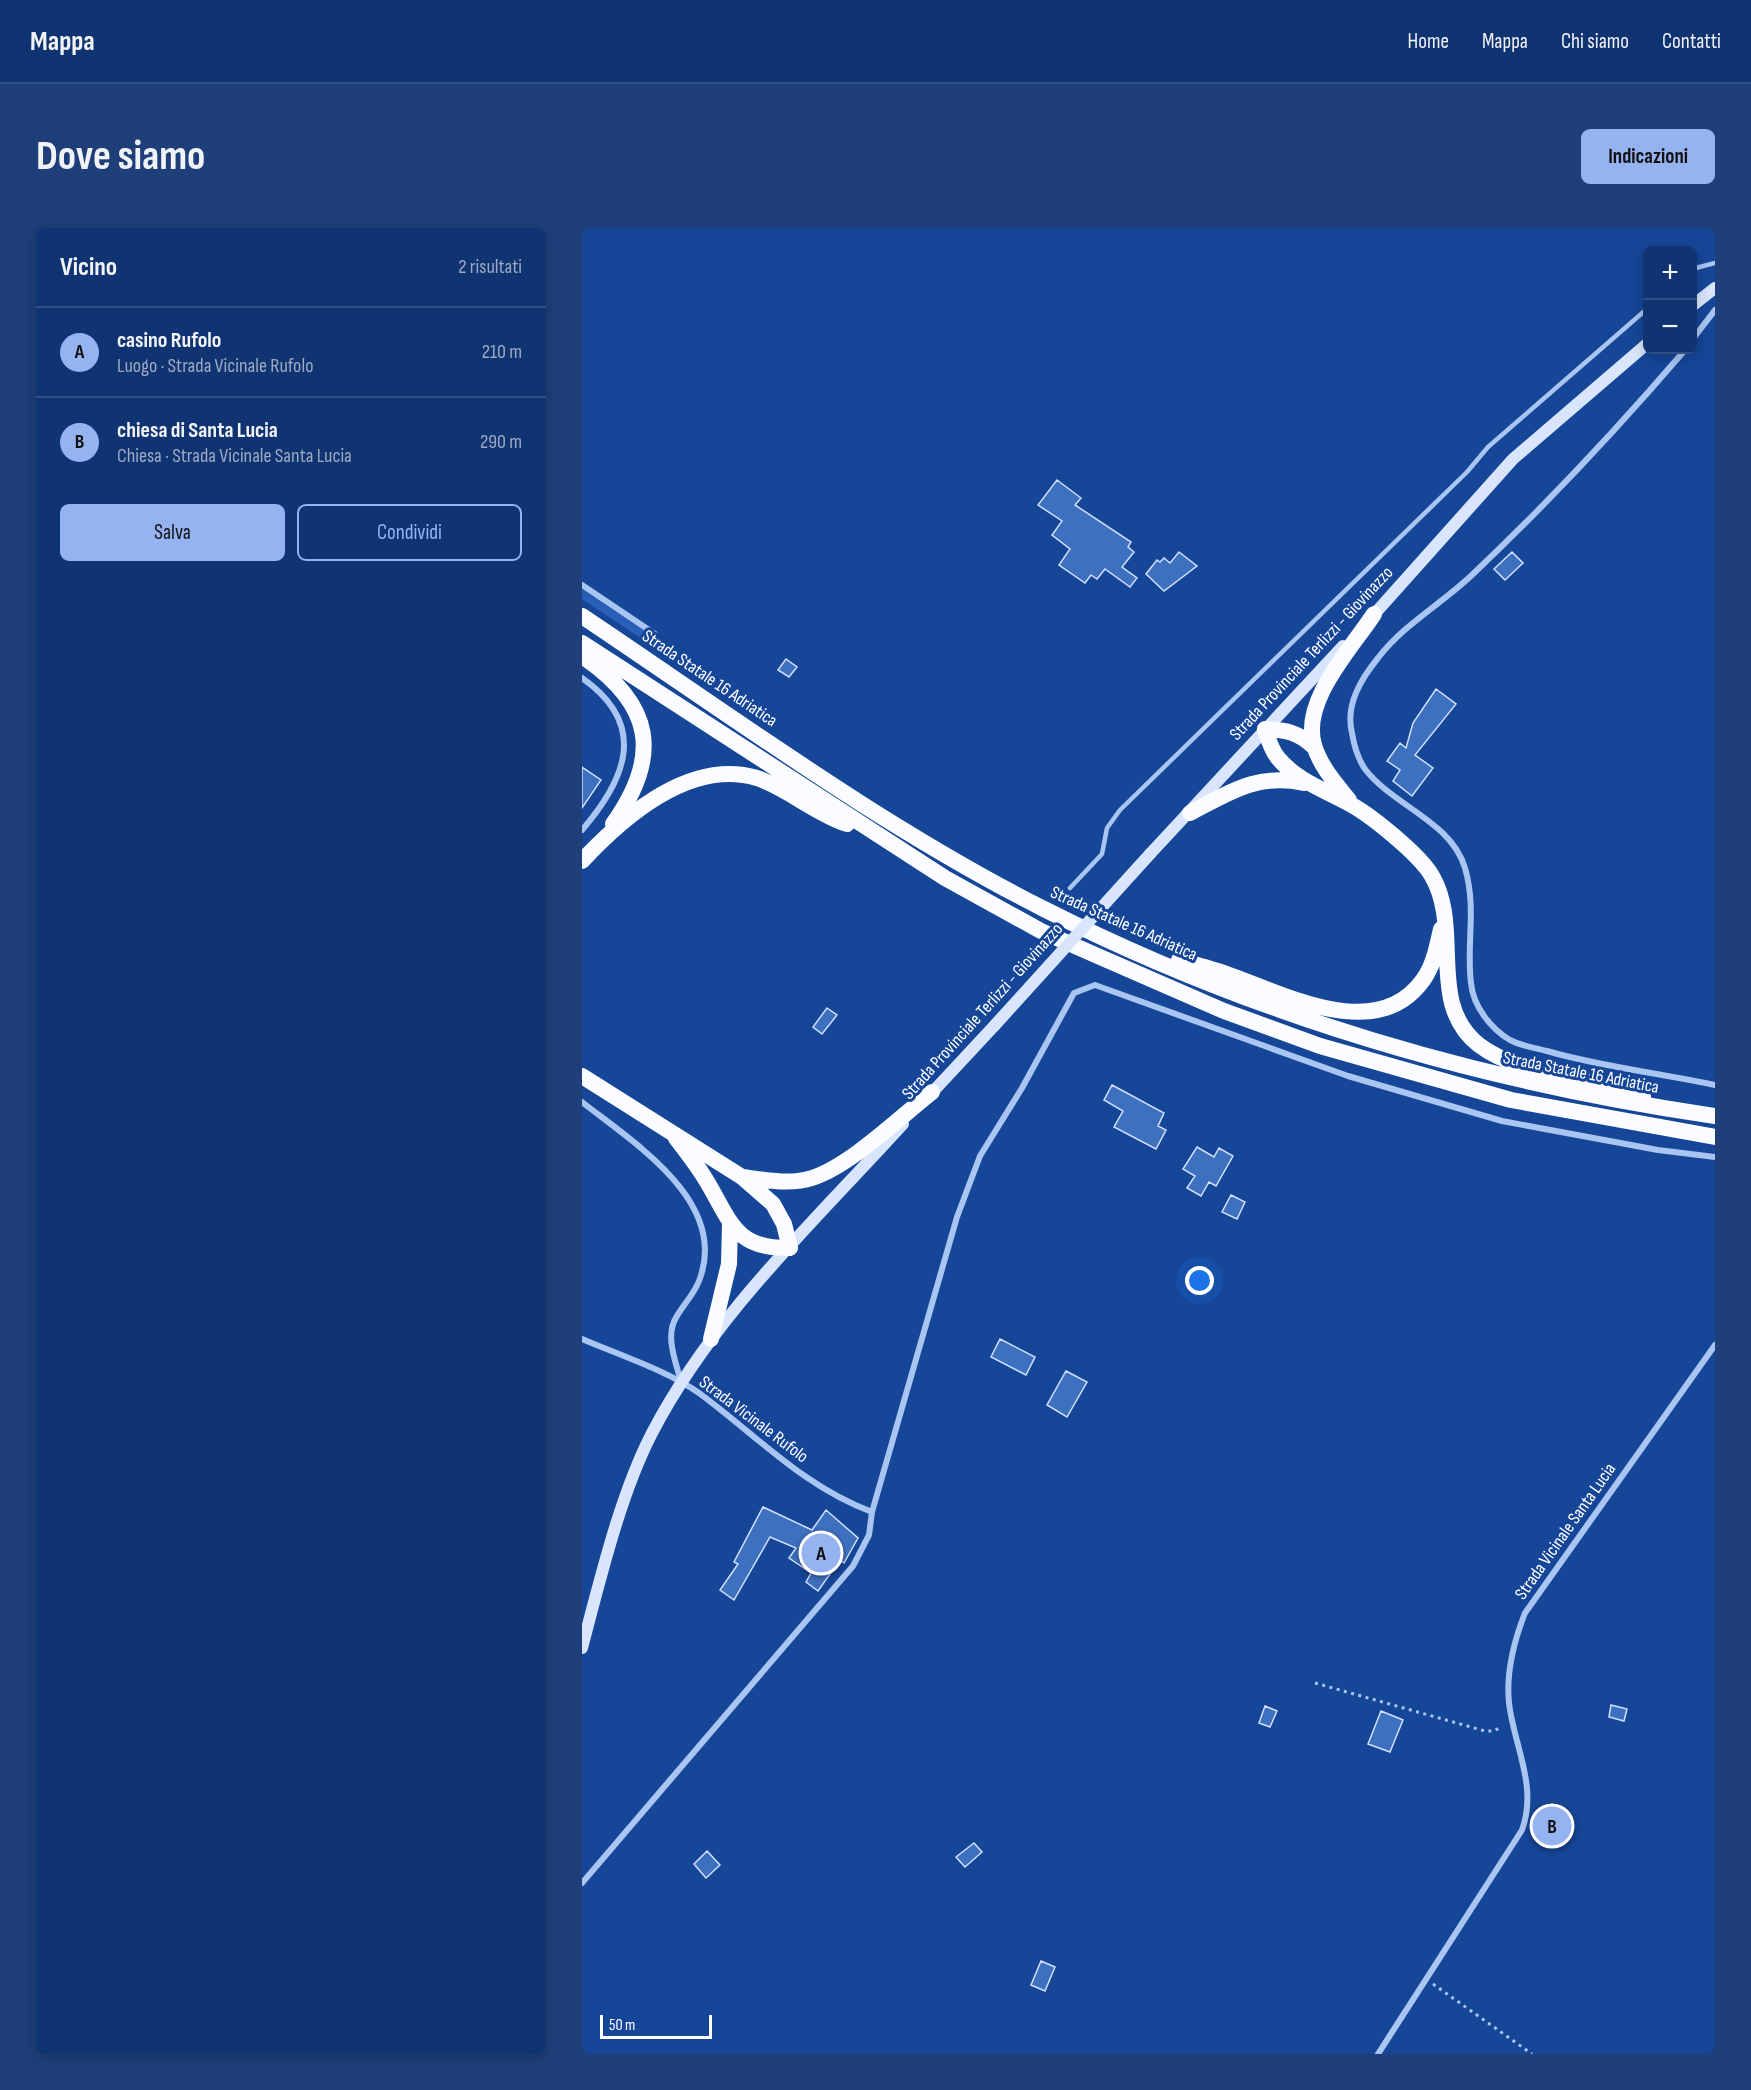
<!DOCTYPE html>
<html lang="it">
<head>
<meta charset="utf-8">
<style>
	body { margin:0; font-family:"Sofia Sans Condensed",sans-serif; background:#1e3f7a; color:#f1f3f6 }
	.controls { position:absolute; right:18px; top:18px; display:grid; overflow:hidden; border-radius:9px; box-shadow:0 3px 15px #0003 }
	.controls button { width:54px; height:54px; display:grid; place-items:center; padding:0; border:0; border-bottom:2px solid #304f84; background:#103472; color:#f1f3f6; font:30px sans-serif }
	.scale { position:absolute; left:18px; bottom:15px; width:112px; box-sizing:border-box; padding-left:6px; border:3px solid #fff; border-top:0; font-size:16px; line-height:21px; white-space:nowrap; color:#fff; -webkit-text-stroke:4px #164698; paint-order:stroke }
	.you { position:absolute; left:618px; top:1053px; width:21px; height:21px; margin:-15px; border:4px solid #fff; border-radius:50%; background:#1a73e8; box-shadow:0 0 0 9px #1a73e833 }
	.badge { display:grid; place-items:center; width:39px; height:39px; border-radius:50%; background:#95b2f1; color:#111; font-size:20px; font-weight:700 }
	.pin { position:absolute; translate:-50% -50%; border:3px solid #fff; box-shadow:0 2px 6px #0006 }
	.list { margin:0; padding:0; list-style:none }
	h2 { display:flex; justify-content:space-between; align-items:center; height:78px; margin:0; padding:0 24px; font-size:26px }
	h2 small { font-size:20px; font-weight:400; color:#9caac4 }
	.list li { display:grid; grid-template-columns:39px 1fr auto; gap:18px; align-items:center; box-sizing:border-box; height:90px; padding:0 24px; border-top:2px solid #304f84 }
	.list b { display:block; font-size:22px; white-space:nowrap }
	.list p { margin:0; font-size:20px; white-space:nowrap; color:#9caac4 }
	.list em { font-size:20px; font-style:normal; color:#9caac4 }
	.actions { display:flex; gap:12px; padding:18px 24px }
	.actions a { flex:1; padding:14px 0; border:2px solid #95b2f1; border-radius:9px; text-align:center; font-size:21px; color:#95b2f1 }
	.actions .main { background:#95b2f1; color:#111 }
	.map { position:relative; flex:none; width:1133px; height:1826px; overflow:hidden; border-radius:9px }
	header { display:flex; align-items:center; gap:36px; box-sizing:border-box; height:84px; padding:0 30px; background:#103472; border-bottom:2px solid #304f84 }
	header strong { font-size:28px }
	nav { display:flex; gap:33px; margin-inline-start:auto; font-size:21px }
	.intro { display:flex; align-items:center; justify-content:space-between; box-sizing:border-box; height:144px; padding:0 36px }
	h1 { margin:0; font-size:42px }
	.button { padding:15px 27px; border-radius:9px; background:#95b2f1; color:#111; font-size:21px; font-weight:700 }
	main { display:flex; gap:36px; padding:0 36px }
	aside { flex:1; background:#103472; border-radius:9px; box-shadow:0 3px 15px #0003 }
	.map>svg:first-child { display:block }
	.green { fill:#295fb6 }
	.building { fill:#3e70c0; stroke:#d1e1fc; stroke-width:1.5 }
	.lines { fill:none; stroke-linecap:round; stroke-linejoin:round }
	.path { stroke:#a9c5f2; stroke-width:3; stroke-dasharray:3 4.5; stroke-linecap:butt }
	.service { stroke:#a9c5f2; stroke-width:4.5 }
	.minor { stroke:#a9c5f2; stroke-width:6 }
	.secondary { stroke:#d8e5fc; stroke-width:12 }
	.trunk { stroke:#fafcff; stroke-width:16 }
	.secondary-bridge { stroke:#d8e5fc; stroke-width:12 }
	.labels { text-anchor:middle; stroke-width:6; stroke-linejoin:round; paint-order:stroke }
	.street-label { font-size:18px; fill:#fff; stroke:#164698 }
</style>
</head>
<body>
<header>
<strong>Mappa</strong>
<nav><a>Home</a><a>Mappa</a><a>Chi siamo</a><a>Contatti</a></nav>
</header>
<div class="intro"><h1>Dove siamo</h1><a class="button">Indicazioni</a></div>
<main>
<aside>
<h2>Vicino<small>2 risultati</small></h2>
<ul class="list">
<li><span class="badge">A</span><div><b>casino Rufolo</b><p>Luogo · Strada Vicinale Rufolo</p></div><em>210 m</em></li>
<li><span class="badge">B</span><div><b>chiesa di Santa Lucia</b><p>Chiesa · Strada Vicinale Santa Lucia</p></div><em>290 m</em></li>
</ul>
<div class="actions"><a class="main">Salva</a><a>Condividi</a></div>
</aside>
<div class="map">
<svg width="1133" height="1826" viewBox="0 0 1133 1826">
	<rect width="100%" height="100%" fill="#164698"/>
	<path class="green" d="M0,361L79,413L75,421L0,371Z"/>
	<path class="building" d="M475,252L499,270L493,277L549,314L546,319L552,324L540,339L555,350L548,359L523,341L515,351L509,347L503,355L477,337L488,321L470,307L480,293L456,277Z
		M597,324L615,338L582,363L564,346L575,332L578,334L582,330L588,335Z
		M930,324L941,335L923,352L912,341Z
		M204,431L215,439L207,449L196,442Z
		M854,461L874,476L833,527L851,540L830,568L811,553L818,542L805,533L818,515L824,520L831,495Z
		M0,539L19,552L0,580Z
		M245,780L255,787L240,806L231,799Z
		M530,857L582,885L576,898L584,902L574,921L532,899L541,883L522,872Z
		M615,919L632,929L637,920L651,928L634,958L627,954L619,968L605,960L613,948L601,941Z
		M649,967L663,974L655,991L640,984Z
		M418,1111L453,1129L444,1147L409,1129Z
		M484,1143L505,1154L485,1189L465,1177Z
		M181,1279L230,1302L244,1282L276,1310L262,1335L258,1332L236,1363L224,1354L229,1345L207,1330L214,1320L188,1309L152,1372L138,1362L156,1336L152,1334Z
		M1029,1477L1045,1481L1042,1493L1027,1489Z
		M683,1478L695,1483L688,1499L677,1495Z
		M799,1483L821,1492L808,1524L786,1516Z
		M965,1585L980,1588L975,1610L960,1607Z
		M392,1615L400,1624L383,1639L374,1629Z
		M125,1623L138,1637L124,1650L112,1636Z
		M459,1733L473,1739L463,1763L449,1757Z"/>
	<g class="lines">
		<path class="path" d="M733,1455L903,1503H911L920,1499
			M851,1756L950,1826"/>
		<path class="service" d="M1110,41L1133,35
			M488,660L520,626L525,600L538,582L885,244L906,219L1066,80"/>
		<path class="minor" d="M1110,112L1133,82
			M1103,122C1036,200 966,275 891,346C861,375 822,396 796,430C779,451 763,477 770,505C772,517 776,531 783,541C811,578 869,593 883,640C895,681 884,716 889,755C891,778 909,801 928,812C939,818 954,820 965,823C1020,839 1077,845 1133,857
			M0,357L73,406
			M0,450C66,496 45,550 0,602
			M0,874C52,915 148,974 117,1053C112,1066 102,1076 95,1088C82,1107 94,1134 99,1154
			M0,1111C35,1126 86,1143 117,1165C174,1207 222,1259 290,1284
			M0,1655L271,1338L287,1307L290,1284L375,989L398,928L440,860L492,765L513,757L766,848L920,893L1076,922L1133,929
			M796,1826L940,1602C956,1558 932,1518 927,1475C924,1446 932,1413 943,1385L1133,1117"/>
		<path class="secondary" d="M1110,78L1133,60
			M788,391L931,231L1066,115
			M568,626L761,418
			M345,870L413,797
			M0,1420C18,1352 38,1267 70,1205C132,1086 232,994 321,896"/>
		<path class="trunk" d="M0,388C151,489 300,599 462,681C673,788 900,854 1133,888
			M0,415L363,650L459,703L518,729L642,783L738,818L929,872L1133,909
			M0,428C71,476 80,527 31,596
			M732,519C716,504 704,502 683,501C686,511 690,523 696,530C715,553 743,562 768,576C790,588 838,627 850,648C881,701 844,776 897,817C937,848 1012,850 1061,869
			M767,572C754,556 738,538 732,517C719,473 769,421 792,386
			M608,585C648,564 675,545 722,555
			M0,633C42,588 108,530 175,550C207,561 232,585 265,596
			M597,732C612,736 627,740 642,745C698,764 794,818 841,752C852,737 855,718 859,701
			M0,848L160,949L191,976L202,996L208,1020C152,1021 149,993 124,952C115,937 104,923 94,910
			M161,949C182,952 209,957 230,950C268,938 317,890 350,864
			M129,1111L147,1036L148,996"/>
		<path class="secondary-bridge" d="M413,797L568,626"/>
	</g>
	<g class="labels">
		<g class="street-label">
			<text transform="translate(729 425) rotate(-47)" y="6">Strada Provinciale Terlizzi - Giovinazzo</text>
			<text transform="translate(128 450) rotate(34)" y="6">Strada Statale 16 Adriatica</text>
			<text transform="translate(542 695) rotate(24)" y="6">Strada Statale 16 Adriatica</text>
			<text transform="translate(400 783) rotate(-48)" y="6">Strada Provinciale Terlizzi - Giovinazzo</text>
			<text transform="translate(999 844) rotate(11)" y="6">Strada Statale 16 Adriatica</text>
			<text transform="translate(172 1191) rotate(37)" y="6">Strada Vicinale Rufolo</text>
			<text transform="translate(983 1303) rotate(-55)" y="6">Strada Vicinale Santa Lucia</text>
		</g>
	</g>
</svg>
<div class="controls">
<button>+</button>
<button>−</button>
</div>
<div class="scale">50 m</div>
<div class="you"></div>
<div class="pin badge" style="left:239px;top:1325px">A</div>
<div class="pin badge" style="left:970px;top:1598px">B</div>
</div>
</main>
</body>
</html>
